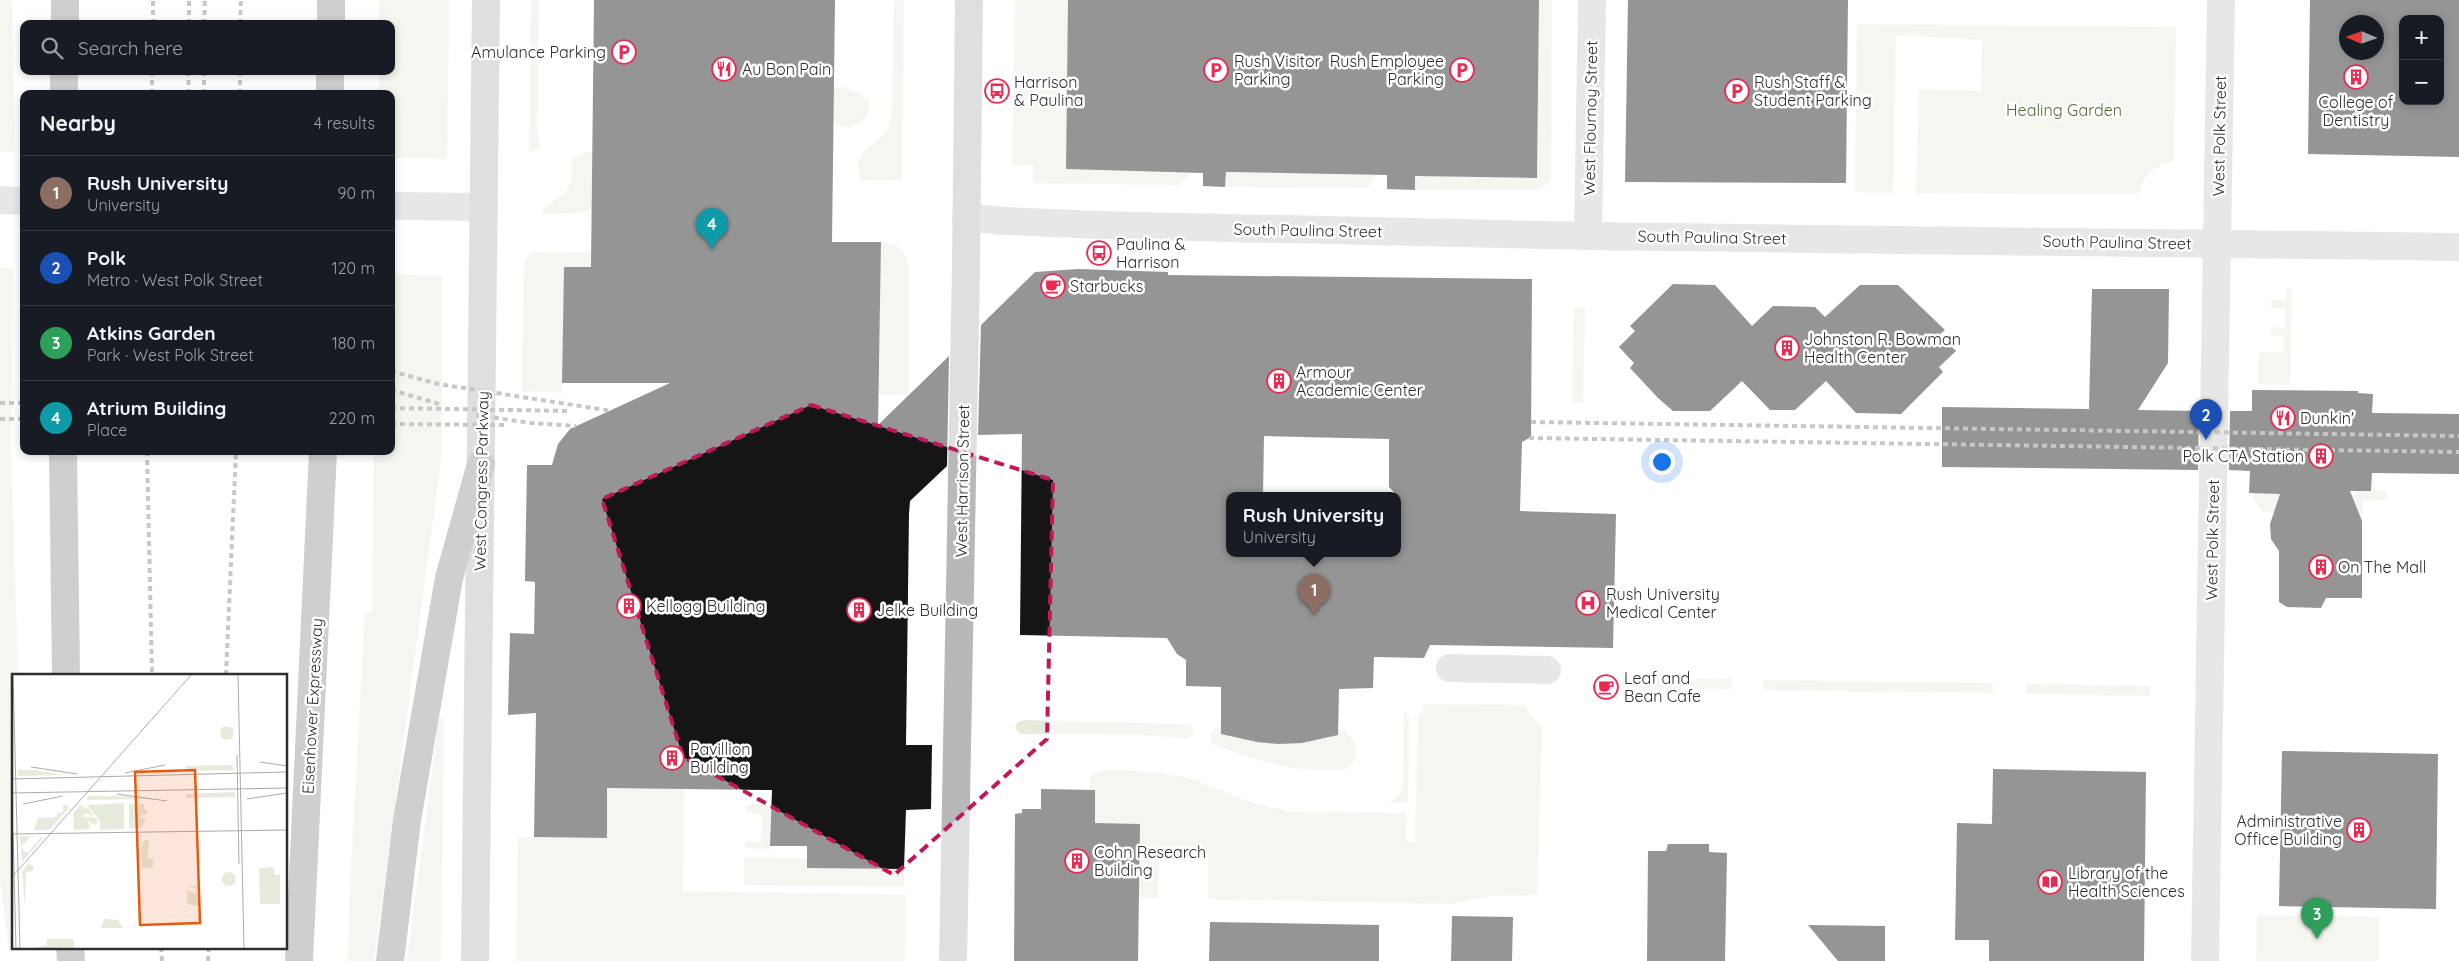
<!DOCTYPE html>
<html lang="en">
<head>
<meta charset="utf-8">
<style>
	body { margin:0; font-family:Quicksand,sans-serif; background:#20242c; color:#f1f3f6 }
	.controls { position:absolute; right:15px; top:15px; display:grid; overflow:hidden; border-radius:10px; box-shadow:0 2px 8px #0003 }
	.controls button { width:45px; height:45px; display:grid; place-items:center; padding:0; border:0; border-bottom:1px solid #363941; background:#171b24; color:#f1f3f6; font:25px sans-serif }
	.compass { position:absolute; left:2339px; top:15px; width:45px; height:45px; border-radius:50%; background:#171b24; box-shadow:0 2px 8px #0003; rotate:272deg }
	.you { position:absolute; left:1661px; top:461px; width:18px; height:18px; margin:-12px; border:4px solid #fff; border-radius:50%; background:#1a73e8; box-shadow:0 0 0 8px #1a73e833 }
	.badge { display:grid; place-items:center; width:32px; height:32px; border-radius:50%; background:#e92b52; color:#fff; font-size:16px; font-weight:700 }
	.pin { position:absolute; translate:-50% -41px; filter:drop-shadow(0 1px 2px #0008) }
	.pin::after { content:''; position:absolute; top:26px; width:18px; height:15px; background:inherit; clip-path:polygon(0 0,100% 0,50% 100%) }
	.popup { position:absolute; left:1226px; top:492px; width:175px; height:65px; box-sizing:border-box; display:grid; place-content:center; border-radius:10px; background:#171b24; filter:drop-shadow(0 1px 4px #0005); font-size:16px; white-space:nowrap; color:#9ea1a6 }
	.popup b { font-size:19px; color:#f1f3f6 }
	.popup::after { content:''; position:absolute; left:50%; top:100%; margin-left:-10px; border:10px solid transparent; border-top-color:#171b24 }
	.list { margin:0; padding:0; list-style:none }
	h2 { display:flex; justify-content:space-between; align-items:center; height:65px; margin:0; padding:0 20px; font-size:21px }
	h2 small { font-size:16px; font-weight:400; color:#9ea1a6 }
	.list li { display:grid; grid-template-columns:32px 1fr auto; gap:15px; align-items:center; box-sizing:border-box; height:75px; padding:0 20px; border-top:1px solid #363941 }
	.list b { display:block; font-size:19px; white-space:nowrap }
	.list p { margin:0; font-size:16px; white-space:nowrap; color:#9ea1a6 }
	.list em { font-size:16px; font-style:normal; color:#9ea1a6 }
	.icon { flex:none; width:28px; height:28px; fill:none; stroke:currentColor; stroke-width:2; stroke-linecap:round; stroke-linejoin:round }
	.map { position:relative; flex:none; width:2459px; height:961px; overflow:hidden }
	.search { position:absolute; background:#171b24; box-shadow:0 2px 8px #0003; left:20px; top:20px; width:375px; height:55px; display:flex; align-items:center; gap:12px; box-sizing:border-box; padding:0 18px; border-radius:10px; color:#9ea1a6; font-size:19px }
	.panel { position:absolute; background:#171b24; box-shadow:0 2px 8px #0003; left:20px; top:90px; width:375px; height:365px; border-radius:10px }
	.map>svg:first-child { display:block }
	.green { fill:#e6ecdb }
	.building { fill:#151515; fill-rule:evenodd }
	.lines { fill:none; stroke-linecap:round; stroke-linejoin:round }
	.street { stroke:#cbcbcb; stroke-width:28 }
	.secondary { stroke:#b8b8b8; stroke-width:28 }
	.highway { stroke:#959595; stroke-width:28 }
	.rail { stroke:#838383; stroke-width:4; stroke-dasharray:5 4; stroke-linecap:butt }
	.marked { fill:none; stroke:#c2185b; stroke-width:4; stroke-dasharray:10 6; stroke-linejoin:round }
	.labels { text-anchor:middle; stroke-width:5; stroke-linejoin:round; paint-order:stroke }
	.poi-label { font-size:16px; fill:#2e2e2e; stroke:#fff; text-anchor:start }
	.park-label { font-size:16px; fill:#576a3a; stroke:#fff }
	.street-label { font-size:16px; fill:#2e2e2e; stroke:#fff }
	.inset-road { fill:none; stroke:#ababab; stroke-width:1 }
	.view { fill:#e8590c; fill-opacity:0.15; stroke:#e8590c; stroke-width:2.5 }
	.inset-edge { fill:none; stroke:#2e2e2e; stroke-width:2.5 }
</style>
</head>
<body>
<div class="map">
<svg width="2459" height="961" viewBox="0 0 2459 961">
	<rect width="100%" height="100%" fill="#fff"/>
	<path class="green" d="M0,0H12L15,152H0Z
		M379,0H449L447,159L391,158V94H379V71H391V24H379Z
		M531,0H539L537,125L540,147L529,152Z
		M894,0H904L902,180H861C853,154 865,152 881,137C887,132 889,124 892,116Z
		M1015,0H1068L1066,169L1191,173L1178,185L1033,183V165H1012Z
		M1539,0H1552L1551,179L1540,190H1415V176L1537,178Z
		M1857,24L2176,27L2174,161C2152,166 2146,173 2138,194L1916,193L1919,89L1981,91L1982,40L1896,35L1893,193L1855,192Z
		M826,87H844L868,98C873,115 862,121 849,128L840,126L829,120Z
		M592,151V209L580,213L543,214V209L565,193L572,181V158Z
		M1226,172L1376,175L1368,188L1225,187Z
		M881,242C898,243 905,250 909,267V395L878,394Z
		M535,252L592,253L591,267L564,268L562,393L522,391L524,263L529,254Z
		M0,268H13L11,449L18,675H14V947L23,948L9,949L0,880Z
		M391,274L442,276V453L374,961H348L350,887L365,613L372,612L374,451H391Z
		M2286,288H2292L2290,385L2258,384L2259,352H2284V336H2271V327L2285,328V308H2271V300H2286Z
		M1574,308L1585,309L1583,402H1572Z
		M2356,491H2387V499L2363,500L2362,521L2359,517L2263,512L2254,501V493L2355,495Z
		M1637,678L1732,679L1731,689L1637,688Z
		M1763,680L1993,683V693L1763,690Z
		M2026,684L2150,686L2149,696L2026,694Z
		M1424,704L1525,705L1531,716L1542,726L1537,895L1491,896L1450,904L1208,899V848L1160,847L1158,898H1139L1140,824L1095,823V790H1090V777L1094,773L1111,769L1162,773L1192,779L1253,803L1289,812L1407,813L1406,841L1415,842L1418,714L1423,713Z
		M1404,710L1409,718L1408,803H1390L1401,793L1403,784Z
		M444,718L441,961H407L439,719Z
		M1025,720L1185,724L1192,726L1194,731L1192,736L1187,738L1143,735L1020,734L1015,727L1018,722Z
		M1221,726L1344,730L1356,744C1356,750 1357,757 1353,763C1347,772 1335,770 1325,770C1280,769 1254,760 1213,744L1210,735L1215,728Z
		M607,788H684L683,891L906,895L905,961H516L518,837L607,838Z
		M746,805H771L770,849L745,848V841L761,842L762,814L746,813Z
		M744,857L807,858V868L904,869V887L744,885Z
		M2257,915L2379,917V961H2256Z"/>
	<path class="building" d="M594,0H835L832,242H881L878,425L949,356L947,466L910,501L909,514L906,745H932L931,809L906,810L904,869L807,868V846H770L772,790L607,788V838L534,837L536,713L508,715L510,633L534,634L535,582L525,581L527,465H552L558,444L570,429L670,383H562L564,267H591Z
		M1068,0H1539L1537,178L1415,176V190L1387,189V175L1226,172L1225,187L1203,186V173L1066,169Z
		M1628,0H1848L1846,183L1625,182Z
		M2310,0H2459V157L2308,154ZM2403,19H2440V101H2403ZM2346,22H2376V52H2346Z
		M1078,269L1168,272V275L1532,279L1531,437L1522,442L1520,511L1616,514L1613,648L1430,645L1424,658L1374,657L1373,688L1339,689L1338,735L1302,743L1278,744L1257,742L1221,734V687L1186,686V660L1177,654L1167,638L1020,635L1022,434L978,435L981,325L1035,272ZM1264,436L1389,439V487L1398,496V554H1230V496H1263Z
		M1673,284L1715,285L1752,326L1773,306L1815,307L1825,317L1860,285H1898L1945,330L1939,335L1956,351L1939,367L1943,372L1901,414L1856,413L1826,381L1795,410H1770L1742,381L1710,411H1673L1658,398L1630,368L1634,363L1619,347L1635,331L1630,326Z
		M2092,289H2169L2168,363L2138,410L2199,411L2198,470L1942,467V407L2089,409Z
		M2252,390L2358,391V393L2373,394L2372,413L2459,414V474L2372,473L2371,491H2350L2362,521V598H2326L2321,608L2287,607L2279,602V551L2271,539L2270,524L2280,494L2249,493L2250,471L2229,470L2230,411H2252Z
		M2282,751L2438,754L2436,909L2279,906Z
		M1993,769L2146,772L2144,961H1989V940H1955L1957,823L1992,824Z
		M1041,789L1095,790V823L1140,824L1138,961H1014L1015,814L1022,813V809H1041Z
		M1668,844H1709V852L1727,853L1725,961H1647L1648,851H1666Z
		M1452,916L1513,917L1512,961H1451Z
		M1210,922L1379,925V961H1209Z
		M1808,925L1885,926V961H1838Z"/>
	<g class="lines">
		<path class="street" d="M0,200L24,201
			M391,206L484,207
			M966,217L1004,221L1100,225L1588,236L2459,247
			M1588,236L1592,0
			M1450,668L1547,670
			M2205,961L2221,0"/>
		<path class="secondary" d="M475,961L486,0
			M953,961L966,266L969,0"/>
		<path class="highway" d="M65,24V0
			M331,24V0
			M64,94V71
			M330,94V71
			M63,451L66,675
			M70,947L71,961
			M299,961L323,451
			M390,961L407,820L449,578L481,464"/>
		<path class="rail" d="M153,24V0
			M189,24V0
			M204,24L205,0
			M240,24L241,0
			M188,71L189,94
			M204,71V94
			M152,94V71
			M240,94V71
			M391,371L438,384L612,411
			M391,390L443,405
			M0,403H24
			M391,408L569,411
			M476,415L531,423L576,426
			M0,419H24
			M1531,422L2459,436
			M391,424L506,425
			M1529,438L2459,452
			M147,451L152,675
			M226,675L236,451
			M161,947L162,961
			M208,961L209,947"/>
	</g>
	<path d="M0 0H2459V961H0ZM811,405L1053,480L1047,739L894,875L683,757L602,499Z" fill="#fff" fill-opacity=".55" fill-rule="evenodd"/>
	<path class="marked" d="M811,405L1053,480L1047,739L894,875L683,757L602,499Z"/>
	<defs>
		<g id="parking-ring" transform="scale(1.25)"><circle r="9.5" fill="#fff" stroke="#e92b52" stroke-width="1.5"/><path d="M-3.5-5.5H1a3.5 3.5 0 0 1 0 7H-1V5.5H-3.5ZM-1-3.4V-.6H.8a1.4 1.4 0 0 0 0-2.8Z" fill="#e92b52"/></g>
		<g id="restaurant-ring" transform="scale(1.25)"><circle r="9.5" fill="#fff" stroke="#e92b52" stroke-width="1.5"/><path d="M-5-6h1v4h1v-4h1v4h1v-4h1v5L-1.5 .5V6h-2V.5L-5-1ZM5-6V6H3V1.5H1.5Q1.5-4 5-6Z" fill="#e92b52"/></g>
		<g id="building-ring" transform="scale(1.25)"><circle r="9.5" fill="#fff" stroke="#e92b52" stroke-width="1.5"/><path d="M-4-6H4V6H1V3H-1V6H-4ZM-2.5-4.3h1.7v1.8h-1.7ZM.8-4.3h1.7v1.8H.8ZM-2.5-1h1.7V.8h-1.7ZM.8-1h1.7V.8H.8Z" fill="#e92b52"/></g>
		<g id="bus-ring" transform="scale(1.25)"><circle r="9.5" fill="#fff" stroke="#e92b52" stroke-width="1.5"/><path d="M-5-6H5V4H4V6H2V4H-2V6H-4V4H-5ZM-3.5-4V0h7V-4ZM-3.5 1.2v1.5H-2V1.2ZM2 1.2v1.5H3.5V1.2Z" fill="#e92b52"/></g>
		<g id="cafe-ring" transform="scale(1.25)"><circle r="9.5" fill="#fff" stroke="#e92b52" stroke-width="1.5"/><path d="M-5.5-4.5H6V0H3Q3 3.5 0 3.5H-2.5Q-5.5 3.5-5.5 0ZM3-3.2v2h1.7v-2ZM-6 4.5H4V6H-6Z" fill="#e92b52"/></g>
		<g id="hospital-ring" transform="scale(1.25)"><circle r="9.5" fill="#fff" stroke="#e92b52" stroke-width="1.5"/><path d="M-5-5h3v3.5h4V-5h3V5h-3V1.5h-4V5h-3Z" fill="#e92b52"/></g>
		<g id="library-ring" transform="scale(1.25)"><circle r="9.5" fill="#fff" stroke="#e92b52" stroke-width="1.5"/><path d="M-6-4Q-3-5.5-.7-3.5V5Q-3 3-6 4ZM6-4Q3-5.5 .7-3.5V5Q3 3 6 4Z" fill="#e92b52"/></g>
	</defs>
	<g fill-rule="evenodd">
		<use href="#parking-ring" x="624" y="52"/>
		<use href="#restaurant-ring" x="724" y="69"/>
		<use href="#parking-ring" x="1216" y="70"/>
		<use href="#parking-ring" x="1462" y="70"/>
		<use href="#building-ring" x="2356" y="77"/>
		<use href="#bus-ring" x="997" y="91"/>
		<use href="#parking-ring" x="1737" y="91"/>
		<use href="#bus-ring" x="1099" y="253"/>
		<use href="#cafe-ring" x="1053" y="286"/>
		<use href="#building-ring" x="1787" y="348"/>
		<use href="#building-ring" x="1279" y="381"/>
		<use href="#restaurant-ring" x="2283" y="418"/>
		<use href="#building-ring" x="2321" y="456"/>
		<use href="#building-ring" x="2321" y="567"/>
		<use href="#hospital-ring" x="1588" y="603"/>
		<use href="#building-ring" x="629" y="606"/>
		<use href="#building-ring" x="859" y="610"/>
		<use href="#cafe-ring" x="1606" y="687"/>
		<use href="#building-ring" x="672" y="758"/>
		<use href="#building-ring" x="2359" y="830"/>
		<use href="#building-ring" x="1077" y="861"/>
		<use href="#library-ring" x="2050" y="882"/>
	</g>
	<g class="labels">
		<g class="poi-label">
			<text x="606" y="58" text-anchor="end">Amulance Parking</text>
			<text x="1234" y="67">Rush Visitor<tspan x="1234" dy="18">Parking</tspan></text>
			<text x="1444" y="67" text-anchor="end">Rush Employee<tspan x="1444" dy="18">Parking</tspan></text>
			<text x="742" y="75">Au Bon Pain</text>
			<text x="1014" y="88">Harrison<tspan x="1014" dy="18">&amp; Paulina</tspan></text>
			<text x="1754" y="88">Rush Staff &amp;<tspan x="1754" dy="18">Student Parking</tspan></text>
			<text x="2356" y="108" text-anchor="middle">College of<tspan x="2356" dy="18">Dentistry</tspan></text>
			<text x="1116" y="250">Paulina &amp;<tspan x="1116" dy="18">Harrison</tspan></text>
			<text x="1070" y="292">Starbucks</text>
			<text x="1804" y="345">Johnston R. Bowman<tspan x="1804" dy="18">Health Center</tspan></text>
			<text x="1296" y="378">Armour<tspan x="1296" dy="18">Academic Center</tspan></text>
			<text x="2300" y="424">Dunkin'</text>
			<text x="2304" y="462" text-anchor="end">Polk CTA Station</text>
			<text x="2338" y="573">On The Mall</text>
			<text x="1606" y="600">Rush University<tspan x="1606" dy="18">Medical Center</tspan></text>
			<text x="646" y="612">Kellogg Building</text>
			<text x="876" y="616">Jelke Building</text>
			<text x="1624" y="684">Leaf and<tspan x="1624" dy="18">Bean Cafe</tspan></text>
			<text x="690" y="755">Pavillion<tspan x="690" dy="18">Building</tspan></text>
			<text x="2342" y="827" text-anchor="end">Administrative<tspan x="2342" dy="18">Office Building</tspan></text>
			<text x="1094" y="858">Cohn Research<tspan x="1094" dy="18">Building</tspan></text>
			<text x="2068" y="879">Library of the<tspan x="2068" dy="18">Health Sciences</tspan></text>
		</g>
		<g class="park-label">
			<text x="2064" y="116">Healing Garden</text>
		</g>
		<g class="street-label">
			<text transform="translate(1590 118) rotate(-89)" y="6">West Flournoy Street</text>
			<text transform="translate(2219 136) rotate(-89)" y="6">West Polk Street</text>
			<text transform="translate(1308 230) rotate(1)" y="6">South Paulina Street</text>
			<text transform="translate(1712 237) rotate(1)" y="6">South Paulina Street</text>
			<text transform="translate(2117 242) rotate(1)" y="6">South Paulina Street</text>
			<text transform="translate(481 481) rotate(-89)" y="6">West Congress Parkway</text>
			<text transform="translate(962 481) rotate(-89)" y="6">West Harrison Street</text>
			<text transform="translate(2212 540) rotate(-89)" y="6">West Polk Street</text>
			<text transform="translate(312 706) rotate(-87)" y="6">Eisenhower Expressway</text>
		</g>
	</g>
	<g transform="translate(12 674)">
		<rect width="275" height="275" fill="#fff"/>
		<path d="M208 59a7 7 0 1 1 14 0a7 7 0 1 1-14 0ZM174,92L220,91L223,96L173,97ZM6,96H22L52,101L6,102ZM223,118V123L174,124V120ZM76,122H110L139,125L74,126ZM112,129V155L88,156V147L75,131ZM117,130H132V135H135V140L129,141V144H134L130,154H117ZM51,131H56V135L37,156H22L26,144L45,143V139L51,138ZM69,131H73L69,133L76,134L82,142L72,139L71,143H82L86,148L83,151L75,146L79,155L62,156L61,139ZM19,162L9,173L15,179L28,164L25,162L31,164L10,188L8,162H22V163ZM134,166L137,167L135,184L141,185V194H130L129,173L132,170L129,169ZM17,189L22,194L21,197L14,198L13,233L10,198ZM262,193V201H268V230H248L247,194ZM210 205a7 7 0 1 1 14 0a7 7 0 1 1-14 0ZM175,212H185L186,232L175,230V216L184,220L185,215ZM92,245L106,246L111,254H89ZM35,265H62V275H15L35,271Z" fill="#e6ecdb"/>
		<path class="inset-road" d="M1,0L8,275M226,0L232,275M225,81L227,190M248,88L275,92M19,93L65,100M113,99L153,91M0,105L275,98M0,119L275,114M105,120L155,127M235,125L275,119M11,130L51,122M1,157L4,275M2,160L275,156M0,203L180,0"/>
		<path class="view" d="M183,96L188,249L128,251L123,98Z"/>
		<rect width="275" height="275" class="inset-edge"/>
	</g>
</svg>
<div class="controls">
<button>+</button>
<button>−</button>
</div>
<svg class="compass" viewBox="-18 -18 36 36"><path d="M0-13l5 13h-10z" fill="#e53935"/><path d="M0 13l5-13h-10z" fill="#9ea1a6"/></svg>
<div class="you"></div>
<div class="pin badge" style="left:1314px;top:615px;background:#8d6e63">1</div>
<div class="popup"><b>Rush University</b>University</div>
<div class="pin badge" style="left:2206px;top:440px;background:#1a4fb4">2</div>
<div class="pin badge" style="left:2317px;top:939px;background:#2e9e5b">3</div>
<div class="pin badge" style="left:712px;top:249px;background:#0f9aa8">4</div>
<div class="search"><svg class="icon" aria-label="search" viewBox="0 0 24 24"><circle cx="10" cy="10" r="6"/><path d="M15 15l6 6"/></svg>Search here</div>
<section class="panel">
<h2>Nearby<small>4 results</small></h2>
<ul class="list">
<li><span class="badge" style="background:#8d6e63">1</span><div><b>Rush University</b><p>University</p></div><em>90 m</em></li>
<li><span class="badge" style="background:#1a4fb4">2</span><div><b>Polk</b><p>Metro · West Polk Street</p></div><em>120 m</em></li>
<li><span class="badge" style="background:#2e9e5b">3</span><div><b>Atkins Garden</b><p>Park · West Polk Street</p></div><em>180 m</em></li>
<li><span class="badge" style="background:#0f9aa8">4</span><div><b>Atrium Building</b><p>Place</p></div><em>220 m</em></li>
</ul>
</section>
</div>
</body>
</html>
